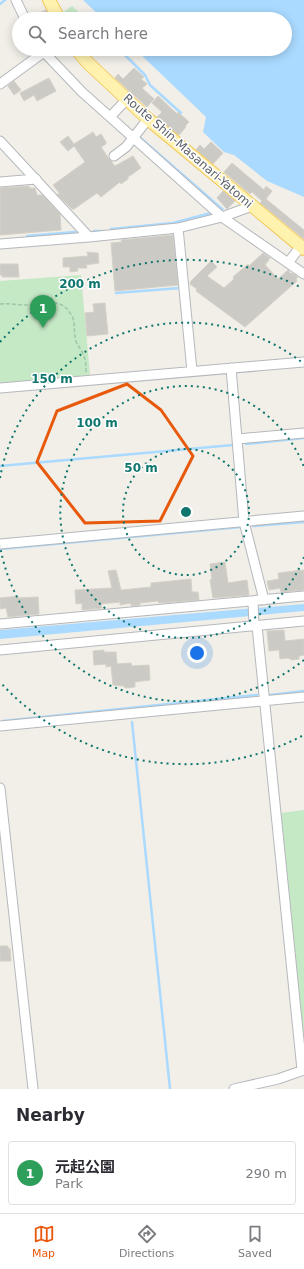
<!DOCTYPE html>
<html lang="en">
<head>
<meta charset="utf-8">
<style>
	body { margin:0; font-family:"DejaVu Sans","Noto Sans JP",sans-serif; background:#f2f2f3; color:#2b2b33 }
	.you { position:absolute; left:197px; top:653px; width:14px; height:14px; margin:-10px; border:3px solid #fff; border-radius:50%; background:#1a73e8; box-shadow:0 0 0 6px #1a73e833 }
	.badge { display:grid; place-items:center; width:26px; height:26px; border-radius:50%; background:#ea580c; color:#fff; font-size:13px; font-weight:700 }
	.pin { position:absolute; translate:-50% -33px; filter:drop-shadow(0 1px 2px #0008) }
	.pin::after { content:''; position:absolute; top:21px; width:14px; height:12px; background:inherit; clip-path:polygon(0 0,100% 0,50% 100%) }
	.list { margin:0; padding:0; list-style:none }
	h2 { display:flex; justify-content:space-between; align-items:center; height:52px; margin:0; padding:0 16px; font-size:17px }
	h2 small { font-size:13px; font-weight:400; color:#7c7c81 }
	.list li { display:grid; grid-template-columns:26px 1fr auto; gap:12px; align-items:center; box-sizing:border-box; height:64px; margin:0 8px 8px; padding:0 8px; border:1px solid #e1e1e2; border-radius:4px }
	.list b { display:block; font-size:15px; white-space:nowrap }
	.list p { margin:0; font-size:13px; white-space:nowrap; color:#7c7c81 }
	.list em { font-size:13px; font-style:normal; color:#7c7c81 }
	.icon { flex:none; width:22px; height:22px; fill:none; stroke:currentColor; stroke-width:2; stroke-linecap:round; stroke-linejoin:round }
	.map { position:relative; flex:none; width:304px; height:1089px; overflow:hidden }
	.search { position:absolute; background:#fff; box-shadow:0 2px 10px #0003; left:12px; right:12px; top:12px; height:44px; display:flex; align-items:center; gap:10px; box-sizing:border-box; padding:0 14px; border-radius:22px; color:#7c7c81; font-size:15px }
	.sheet { height:124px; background:#fff }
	nav { display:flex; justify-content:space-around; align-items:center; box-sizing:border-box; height:56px; border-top:1px solid #e1e1e2; background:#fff; font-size:11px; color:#7c7c81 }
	nav a { display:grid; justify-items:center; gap:2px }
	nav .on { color:#ea580c }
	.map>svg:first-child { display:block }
	.green { fill:#c5e8c5 }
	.water { fill:#aadaff }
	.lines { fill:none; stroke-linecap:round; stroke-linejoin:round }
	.stream { stroke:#aadaff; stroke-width:2.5 }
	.building { fill:#cccac5; stroke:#d6d1c6 }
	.minor-casing { stroke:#b5b8bc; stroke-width:11 }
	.major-casing { stroke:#f2c960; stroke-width:14 }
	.path { stroke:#9cc7a9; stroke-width:1.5; stroke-dasharray:4 2; stroke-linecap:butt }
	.minor { stroke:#fff; stroke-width:9 }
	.major { stroke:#fff2af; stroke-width:12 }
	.marked { fill:none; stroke:#e8590c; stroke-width:3; stroke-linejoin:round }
	.ring { fill:none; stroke:#0f766e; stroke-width:2; stroke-dasharray:2 4 }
	.labels { text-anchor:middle; stroke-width:3; stroke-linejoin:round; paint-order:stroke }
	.street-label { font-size:12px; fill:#5f6368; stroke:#fff }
	.centre { fill:#0f766e; stroke:#fff; stroke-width:2 }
	.ring-label { font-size:12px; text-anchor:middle; font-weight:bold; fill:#0f766e; stroke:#fff; stroke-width:3; stroke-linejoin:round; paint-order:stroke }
</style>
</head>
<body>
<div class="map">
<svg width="304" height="1089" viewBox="0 0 304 1089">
	<rect width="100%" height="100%" fill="#f1efe8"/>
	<path class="green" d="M72,6L86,19H62L60,15Z
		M81,275L90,375L0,384V281Z
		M304,810V1039L281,813Z"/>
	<path class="water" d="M83,0H304V197L267,181L234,155L224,152L203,132L206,117L135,49H285V19H103Z
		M139,135L224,209L222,211L137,137Z
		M304,604V611L0,639V630Z"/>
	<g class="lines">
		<path class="stream" d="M0,4L5,0
			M81,13L89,19
			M119,49L145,75L150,85L181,113
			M111,229L173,223L211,213
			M94,231H103
			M27,236L75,232
			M116,293L180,288V286
			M246,444L304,438
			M0,466L233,445
			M253,526L304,522
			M0,549L241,527
			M270,695L304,691
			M3,721L257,695
			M132,722L170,1089"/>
	</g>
	<path class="building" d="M46,10L51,19H31V17Z
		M134,68L144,77L141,79L147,84L142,88L154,99L147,107L115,78L118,74L123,79Z
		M49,78L56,91L37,101L34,95L24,101L20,93Z
		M14,81L21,90L14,95L8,86Z
		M158,96L177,114L178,112L189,122L185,126L186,127L180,134L178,135L157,117L162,112L152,103Z
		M93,132L96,137L101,134L106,142V144L101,147L109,159L115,166L133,156L141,168L128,177V179L121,184L120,182L101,197L97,193L74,209H72L57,194H60L53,185L85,162L74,146L68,151L60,142L68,136L74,144Z
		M211,142L223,153L213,164L196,150L200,145L204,149Z
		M232,163L264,190L266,186L272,191L266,199L304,230V239L260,203L262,201L252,192L250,194L224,172Z
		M29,186V188H35L37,195H42L60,214L61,230L0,235V188Z
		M223,191L235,201L227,209L217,198Z
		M173,235L178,285L115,291L111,243L122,242L121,240Z
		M87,252L98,253L99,263L86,265L87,268H77L78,271L70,272V267H63V258L88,256Z
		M263,253L270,258L265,265L278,279L288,270L291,274L292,273L296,276L298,277L296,279L297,281L245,327L196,291L197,289L190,284L191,281L211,261L217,267L207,276L224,288L234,279L233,277L248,264L249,266Z
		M0,264H18L19,277H2V275H0Z
		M105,303L108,334L87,336L85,313L94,312L93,304Z
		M225,562L228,583L247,580L249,595L213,598L210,580L212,579L210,564Z
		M116,570L121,590L151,587V583L191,579L192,592H198L199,600L159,603L158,601L140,603V605L131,606V603L120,605V602L101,604L102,608L82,610V603L76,604L75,590L112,588L108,571Z
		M304,570V590L281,592L280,588L269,590L267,581L279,579L278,573Z
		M18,596V598L38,597L39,614L8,617L6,608L0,609V598Z
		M284,630L285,641L304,639V655L299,656V659L292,660L288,658L280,659L279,650L269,651L267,631Z
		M104,650V652H116L117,664L130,663H131L132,666L149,665L150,680L135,682V687L126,688L124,687V686L113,685L111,666L106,667V664L94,665L93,651Z
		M0,946H8V949L10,948L11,961H0Z"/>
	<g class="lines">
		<g class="minor-casing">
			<path id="minor" d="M16,0L25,19
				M41,49L82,92L222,217L304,274
				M0,84L48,49
				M110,117L127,99
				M0,141L89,237
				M114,156L126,147L148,119
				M0,182L36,179
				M178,228L192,371
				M0,244L89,237L178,228L222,217L252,206
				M288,263L300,247
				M231,368L244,522L264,600
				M0,388L304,362
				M237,439L304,433
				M0,544L304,516
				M253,601L254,626
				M0,624L304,596
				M257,626L302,1070
				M0,650L304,621
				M0,726L304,697
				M0,788L33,1089
				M234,1089L278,1079L304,1070"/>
		</g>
		<g class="major-casing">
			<path id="major" d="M49,0L59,19
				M76,49L88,63L148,119L304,249"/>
		</g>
		<path class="path" d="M0,304C10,303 18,305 28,305C45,305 60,295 72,316C76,323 73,333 76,341C77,345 81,349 83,354C86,360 86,366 86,372"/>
		<use href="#minor" class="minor"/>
		<use href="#major" class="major"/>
	</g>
	<path class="marked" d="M127,384L161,410L193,456L160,521L85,523L37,462L57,411Z"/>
	<g class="ring">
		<circle cx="186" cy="512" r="63"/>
		<path d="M304 557A126 126 0 1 1 304 467"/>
		<path d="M304 660A189 189 0 0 1 0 546M0 478A189 189 0 0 1 304 364"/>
		<path d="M302 736A252 252 0 0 1 0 682M0 342A252 252 0 0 1 302 288"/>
	</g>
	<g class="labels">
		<g class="street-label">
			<text transform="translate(188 151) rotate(41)" y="4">Route Shin-Masanari-Yatomi</text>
		</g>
	</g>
	<circle cx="186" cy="512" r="6" class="centre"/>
	<g class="ring-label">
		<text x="80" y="288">200 m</text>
		<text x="52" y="383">150 m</text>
		<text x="97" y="427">100 m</text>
		<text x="141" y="472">50 m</text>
	</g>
</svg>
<div class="you"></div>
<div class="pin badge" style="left:43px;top:328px;background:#2e9e5b">1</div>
<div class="search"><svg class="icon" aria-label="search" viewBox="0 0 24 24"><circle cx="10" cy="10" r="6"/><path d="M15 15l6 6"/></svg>Search here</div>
</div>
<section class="sheet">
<h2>Nearby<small></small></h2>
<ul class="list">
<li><span class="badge" style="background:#2e9e5b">1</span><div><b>元起公園</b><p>Park</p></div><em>290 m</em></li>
</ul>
</section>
<nav>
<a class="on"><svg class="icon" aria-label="map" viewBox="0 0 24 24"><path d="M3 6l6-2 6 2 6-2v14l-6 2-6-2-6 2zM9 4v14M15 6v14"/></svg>Map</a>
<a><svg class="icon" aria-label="directions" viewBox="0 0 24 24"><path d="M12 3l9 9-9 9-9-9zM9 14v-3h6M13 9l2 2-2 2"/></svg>Directions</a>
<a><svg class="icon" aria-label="saved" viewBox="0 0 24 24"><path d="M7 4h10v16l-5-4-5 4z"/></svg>Saved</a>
</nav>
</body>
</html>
